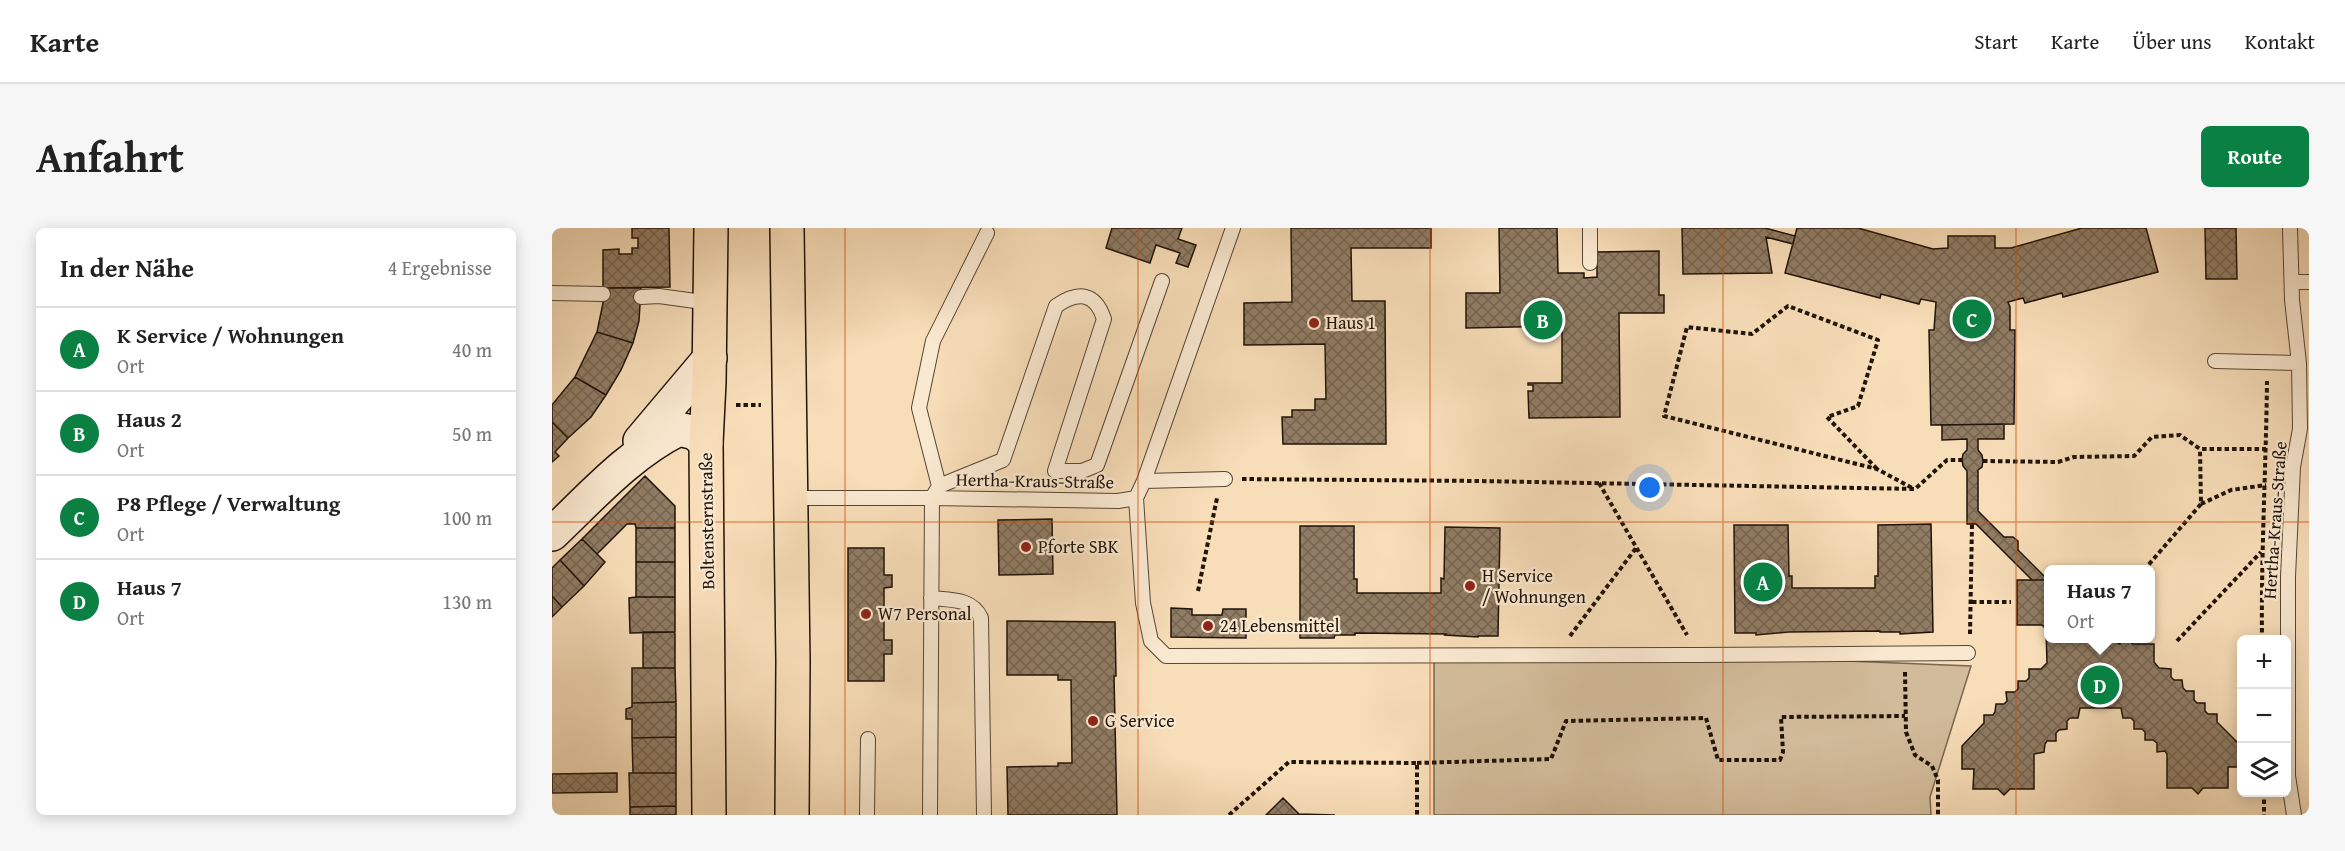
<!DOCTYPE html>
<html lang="de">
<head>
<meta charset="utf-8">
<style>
	body { margin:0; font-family:"Gentium Book Plus",serif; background:#f6f6f6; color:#222 }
	.controls { position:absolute; right:18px; bottom:18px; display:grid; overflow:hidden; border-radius:9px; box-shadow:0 3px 15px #0003 }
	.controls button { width:54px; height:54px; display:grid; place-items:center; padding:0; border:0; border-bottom:2px solid #e0e0e0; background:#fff; color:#222; font:30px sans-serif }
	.you { position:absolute; left:1098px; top:260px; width:21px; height:21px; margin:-15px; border:4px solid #fff; border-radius:50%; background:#1a73e8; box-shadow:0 0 0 9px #1a73e833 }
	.badge { display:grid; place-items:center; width:39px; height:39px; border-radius:50%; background:#0b8043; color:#fff; font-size:20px; font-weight:700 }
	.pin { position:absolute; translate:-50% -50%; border:3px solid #fff; box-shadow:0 2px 6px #0006 }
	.popup { position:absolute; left:1492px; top:337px; width:111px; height:78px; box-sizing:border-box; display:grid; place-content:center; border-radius:9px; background:#fff; filter:drop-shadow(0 2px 4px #0005); font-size:20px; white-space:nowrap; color:#767676 }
	.popup b { font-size:22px; color:#222 }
	.popup::after { content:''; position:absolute; left:50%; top:100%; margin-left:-12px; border:12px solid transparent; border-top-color:#fff }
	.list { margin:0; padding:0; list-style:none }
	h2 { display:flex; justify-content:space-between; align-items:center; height:78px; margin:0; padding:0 24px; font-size:26px }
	h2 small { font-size:20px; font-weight:400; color:#767676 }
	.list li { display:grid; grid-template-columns:39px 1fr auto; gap:18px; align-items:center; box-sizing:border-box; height:84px; padding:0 24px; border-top:2px solid #e0e0e0 }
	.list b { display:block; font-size:22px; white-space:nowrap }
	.list p { margin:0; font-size:20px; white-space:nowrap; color:#767676 }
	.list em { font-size:20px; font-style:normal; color:#767676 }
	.icon { flex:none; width:33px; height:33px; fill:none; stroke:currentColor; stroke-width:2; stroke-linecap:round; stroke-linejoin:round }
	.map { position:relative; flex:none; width:1757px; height:587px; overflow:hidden; border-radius:9px }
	header { display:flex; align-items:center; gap:36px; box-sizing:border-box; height:84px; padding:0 30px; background:#fff; border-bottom:2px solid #e0e0e0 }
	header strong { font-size:28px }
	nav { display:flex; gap:33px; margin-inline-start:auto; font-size:21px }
	.intro { display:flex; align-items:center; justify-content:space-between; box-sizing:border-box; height:144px; padding:0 36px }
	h1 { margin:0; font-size:42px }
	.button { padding:15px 27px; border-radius:9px; background:#0b8043; color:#fff; font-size:21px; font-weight:700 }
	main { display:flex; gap:36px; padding:0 36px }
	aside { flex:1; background:#fff; border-radius:9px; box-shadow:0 3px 15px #0003 }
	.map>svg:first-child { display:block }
	.green { fill:#d2bb9a; stroke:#796751; stroke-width:1.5 }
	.building { fill:url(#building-cross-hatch); stroke:#201308; stroke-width:1.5 }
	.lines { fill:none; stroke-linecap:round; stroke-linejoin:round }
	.lane-casing { stroke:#564634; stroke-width:16 }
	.secondary-casing { stroke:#201308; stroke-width:36 }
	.primary-casing { stroke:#201308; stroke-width:36 }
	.path { stroke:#201308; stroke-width:4; stroke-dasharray:4.5 3; stroke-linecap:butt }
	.lane { stroke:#fae9d1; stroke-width:14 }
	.secondary { stroke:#fae9d1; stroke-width:33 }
	.primary { stroke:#f7ddb8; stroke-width:33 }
	.grid { fill:none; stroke:#d4520c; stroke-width:1.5; stroke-opacity:0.55 }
	.poi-dot { fill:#8f2418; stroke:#fae9d1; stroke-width:2 }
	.labels { text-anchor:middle; stroke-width:4.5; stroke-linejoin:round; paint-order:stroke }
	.poi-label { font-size:18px; fill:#201308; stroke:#fae9d1; text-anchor:start }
	.street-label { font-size:18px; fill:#201308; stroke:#fae9d1 }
</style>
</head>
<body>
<header>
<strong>Karte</strong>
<nav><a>Start</a><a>Karte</a><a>Über uns</a><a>Kontakt</a></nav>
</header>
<div class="intro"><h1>Anfahrt</h1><a class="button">Route</a></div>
<main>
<aside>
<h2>In der Nähe<small>4 Ergebnisse</small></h2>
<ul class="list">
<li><span class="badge">A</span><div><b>K Service / Wohnungen</b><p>Ort</p></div><em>40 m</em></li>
<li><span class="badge">B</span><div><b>Haus 2</b><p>Ort</p></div><em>50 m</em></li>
<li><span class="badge">C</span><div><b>P8 Pflege / Verwaltung</b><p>Ort</p></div><em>100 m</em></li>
<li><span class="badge">D</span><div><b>Haus 7</b><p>Ort</p></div><em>130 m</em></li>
</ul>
</aside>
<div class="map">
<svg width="1757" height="587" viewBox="0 0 1757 587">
	<defs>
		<pattern id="building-cross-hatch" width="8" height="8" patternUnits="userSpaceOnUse" patternTransform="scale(1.5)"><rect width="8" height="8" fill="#907c64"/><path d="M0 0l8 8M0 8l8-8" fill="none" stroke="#756450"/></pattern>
	</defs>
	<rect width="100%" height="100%" fill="#f7ddb8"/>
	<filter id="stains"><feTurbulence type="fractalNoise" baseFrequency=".00333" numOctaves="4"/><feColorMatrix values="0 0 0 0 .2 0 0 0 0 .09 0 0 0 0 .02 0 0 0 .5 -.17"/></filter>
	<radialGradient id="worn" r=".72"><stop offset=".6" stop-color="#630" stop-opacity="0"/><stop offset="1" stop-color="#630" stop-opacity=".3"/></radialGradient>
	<path class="green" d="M882,427H1146L1419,438L1378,569L1379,587H882Z"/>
	<path class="building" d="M80,0H117L118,59L51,60V22L67,21V26H80V20H86V10H80Z
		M560,0H630L626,11L644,17L636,39L624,35L628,25L604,17L598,35L554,20Z
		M739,0H879V20H799L800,73H833L834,216H731L730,189H740V182H763V171H774L773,116L692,117V75L740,74Z
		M947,0H1005L1006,45H1032V50L1045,49V24L1107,23V67H1112V85H1067L1068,189L977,190L976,163H981V157H976V155H1010V98L914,100V65H948Z
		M1130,0H1213L1243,8L1241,16L1214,9L1220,45L1131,46Z
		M1245,0H1306L1381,21L1396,20V8H1443V20H1459L1530,0H1594L1606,44L1511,69L1510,65L1473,75L1471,70L1456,74L1458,79V102H1463L1462,196L1379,197L1377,102H1382L1384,74L1369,71L1367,76L1329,66L1328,70L1233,45Z
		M1653,0H1684L1685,51H1654Z
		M51,60H89L87,93L81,115L45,104L51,75Z
		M45,104L81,115L69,142L54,167L23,149Z
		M23,149L54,167L39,189L16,210L0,194V177Z
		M0,194L16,210L3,224L7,228L0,234Z
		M1452,196V211H1426V222L1430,227L1431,233L1430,239L1426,242V283L1452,309H1461L1466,313V322L1496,352H1480L1424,296H1415V243L1411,238L1410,232L1411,226L1415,222V211L1390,212V197Z
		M93,248L123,278V300H84L83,296H75L45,326L30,311Z
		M500,291L501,346L447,347L446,292Z
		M1379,296L1381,404L1348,406V404H1328V403L1237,404L1204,407V405H1183L1182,297H1236L1237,348H1240V360H1323V348H1326V297Z
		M748,298H802V351H805V365H889V350L892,351L893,299L948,300L946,408H926V409L893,407L894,406L803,405V407H783L782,410H748Z
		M84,300H123V334H84Z
		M30,311L53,334L32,358L8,332Z
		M296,320H332V347H340V359L332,360V412H340V426H332V453H296Z
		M8,332L32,358L10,379L0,368V340Z
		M84,334H123V369H84Z
		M1465,352H1497V410H1561L1567,416L1576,410L1581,416H1602V434L1607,440L1619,441V449L1622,452H1630L1631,460L1634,463H1642V472L1645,475H1653V483L1656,486H1665V494L1687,516V539H1676V560H1651L1646,566L1640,560H1615V526L1613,523L1605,524V515L1601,512H1593V504L1590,501H1582V493L1579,490H1571L1569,480H1528L1526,490H1518L1515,493V501L1507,502L1504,505V513H1495L1493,516L1492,524L1482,526V561H1458L1452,567L1446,561H1421L1422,541H1410V518L1432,495V487H1441L1443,484L1444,476H1452L1455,473L1454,464H1463L1466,461V453H1474L1477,450V441H1489L1495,435L1494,401L1490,397H1465Z
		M0,368L10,379L0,389Z
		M84,369H123V404L78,405L77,370Z
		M619,380L640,381V387H670L671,381H694V410L619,409Z
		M455,393L563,394L564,448H562L565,587H456L455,539L506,538V535H520L519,452H506V447H455Z
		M91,404H123V440H91Z
		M80,440H123L124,474L80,475Z
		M124,474V509L80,510V491H74V481L80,479V475Z
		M124,509V545H81L80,510Z
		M65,545V564L0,565V546Z
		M77,545H124V578L78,579Z
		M731,570L747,586L783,587H714Z
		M124,578V587H78V579Z"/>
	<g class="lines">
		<g class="lane-casing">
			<path id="lane" d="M1738,0L1740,72L1747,135L1748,201L1741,239L1736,349V548L1742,587
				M1038,35V0
				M1740,54H1757
				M0,65L51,66
				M89,69L107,68L158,75
				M1663,133L1747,135
				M592,253L673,251
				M387,258L367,180L381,113L435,5
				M239,270H380L566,273L584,270L592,253L681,0
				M584,270L591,375L599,413L614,428L1146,427L1416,425
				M379,370C398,372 420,370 429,390L432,587
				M315,587L316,511
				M378,587L380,270L387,258L451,232L504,78C526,63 543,64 552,91L503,243H530L545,237L610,53"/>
		</g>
		<g class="secondary-casing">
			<path id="secondary" d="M88,213L158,130
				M0,306C40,268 77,226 127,201L143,205L154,215"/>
		</g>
		<g class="primary-casing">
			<path id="primary" d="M235,0L241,433L240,587
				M157,587L154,215L157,154L159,0"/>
		</g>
		<path class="path" d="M184,177H209
			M1431,233L1506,234L1522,229L1582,228L1600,209L1628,207L1648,221H1714
			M1325,241L1275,189L1306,178L1326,112L1236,78L1200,106L1135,99L1112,188L1325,241L1362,261
			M690,251L927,253L1363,261L1395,232H1410
			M1047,255L1135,407
			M1649,276L1679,262L1714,257
			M1592,342L1649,276L1648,221
			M646,363L665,270
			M1420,374H1459
			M1418,406L1420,296
			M1018,408L1084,320
			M1710,412C1709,325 1714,240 1715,153
			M1625,413L1709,324
			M1353,444L1354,504L1363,527L1380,538L1386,552V587
			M865,535L999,531L1014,493L1154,490L1166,532H1228L1231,524L1229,489L1353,488
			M1712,564V587
			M677,587L737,534L865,535V587"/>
		<use href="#lane" class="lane"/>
		<use href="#secondary" class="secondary"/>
		<use href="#primary" class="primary"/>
	</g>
	<path class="grid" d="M293,0V587M586,0V587M878,0V587M1171,0V587M1464,0V587M0,294H1757"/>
	<g class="poi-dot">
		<circle cx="762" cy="95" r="6"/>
		<circle cx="474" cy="319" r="6"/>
		<circle cx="918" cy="358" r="6"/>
		<circle cx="314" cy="386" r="6"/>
		<circle cx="656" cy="398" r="6"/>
		<circle cx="541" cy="493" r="6"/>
	</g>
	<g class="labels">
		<g class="poi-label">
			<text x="774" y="101">Haus 1</text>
			<text x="486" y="325">Pforte SBK</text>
			<text x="930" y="354">H Service<tspan x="930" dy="21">/ Wohnungen</tspan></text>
			<text x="326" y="392">W7 Personal</text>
			<text x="668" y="404">24 Lebensmittel</text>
			<text x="553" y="499">G Service</text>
		</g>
		<g class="street-label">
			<text transform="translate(483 253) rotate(1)" y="6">Hertha-Kraus-Straße</text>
			<text transform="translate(1723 292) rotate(-86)" y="6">Hertha-Kraus-Straße</text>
			<text transform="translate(155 293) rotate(-91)" y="6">Boltensternstraße</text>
		</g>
	</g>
	<rect width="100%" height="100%" filter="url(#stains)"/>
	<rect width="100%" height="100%" fill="url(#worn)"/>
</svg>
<div class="controls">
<button>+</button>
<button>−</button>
<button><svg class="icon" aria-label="layers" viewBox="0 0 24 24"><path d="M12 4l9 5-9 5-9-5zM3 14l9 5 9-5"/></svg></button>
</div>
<div class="you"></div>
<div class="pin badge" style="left:1211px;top:354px">A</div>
<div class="pin badge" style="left:991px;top:92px">B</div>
<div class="pin badge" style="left:1420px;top:91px">C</div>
<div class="pin badge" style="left:1548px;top:457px">D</div>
<div class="popup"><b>Haus 7</b>Ort</div>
</div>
</main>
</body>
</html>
